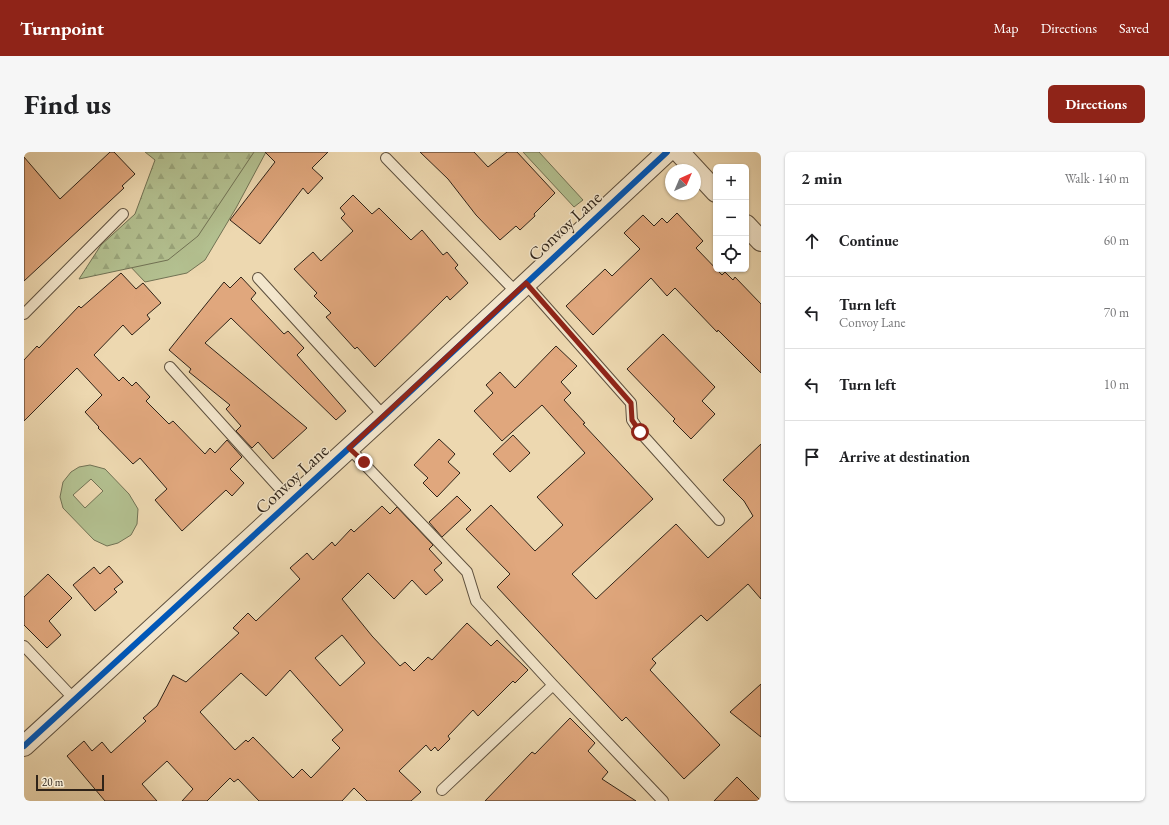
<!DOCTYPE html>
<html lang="en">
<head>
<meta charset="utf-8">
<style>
	body { margin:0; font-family:"EB Garamond",serif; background:#f6f6f6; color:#202124 }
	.controls { position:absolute; right:12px; top:12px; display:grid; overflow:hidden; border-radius:6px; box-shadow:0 1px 3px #0004 }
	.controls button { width:36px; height:36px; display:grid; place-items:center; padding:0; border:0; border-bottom:1px solid #e0e0e0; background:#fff; color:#202124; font:20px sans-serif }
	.compass { position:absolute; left:641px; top:12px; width:36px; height:36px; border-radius:50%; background:#fff; box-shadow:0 1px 3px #0004; rotate:44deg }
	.scale { position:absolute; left:12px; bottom:10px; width:68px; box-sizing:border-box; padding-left:4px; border:2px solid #2f2318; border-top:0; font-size:11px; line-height:14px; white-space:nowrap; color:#2f2318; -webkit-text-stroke:3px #f3e6cc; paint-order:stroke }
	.stop { position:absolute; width:12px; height:12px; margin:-9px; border:3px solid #8f2418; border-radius:50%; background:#fff }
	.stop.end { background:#8f2418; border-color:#fff; box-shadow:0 1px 4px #0008 }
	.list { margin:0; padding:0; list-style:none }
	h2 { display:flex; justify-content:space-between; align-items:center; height:52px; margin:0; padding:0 16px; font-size:17px }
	h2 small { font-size:13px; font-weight:400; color:#757577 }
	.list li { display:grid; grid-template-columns:26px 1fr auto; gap:12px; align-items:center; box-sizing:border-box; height:72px; padding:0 16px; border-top:1px solid #e0e0e0 }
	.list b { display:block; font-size:15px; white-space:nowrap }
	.list p { margin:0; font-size:13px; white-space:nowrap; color:#757577 }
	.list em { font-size:13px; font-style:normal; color:#757577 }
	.icon { flex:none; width:22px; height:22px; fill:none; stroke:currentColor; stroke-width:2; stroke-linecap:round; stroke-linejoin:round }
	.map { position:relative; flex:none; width:737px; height:649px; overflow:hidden; border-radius:6px }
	header { display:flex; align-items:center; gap:24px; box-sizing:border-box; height:56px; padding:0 20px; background:#8f2418; color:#fff }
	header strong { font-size:19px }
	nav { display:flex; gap:22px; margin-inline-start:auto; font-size:14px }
	.intro { display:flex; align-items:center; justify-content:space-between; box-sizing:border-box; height:96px; padding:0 24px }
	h1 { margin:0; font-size:28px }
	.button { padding:10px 18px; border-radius:6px; background:#8f2418; color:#fff; font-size:14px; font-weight:700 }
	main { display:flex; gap:24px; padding:0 24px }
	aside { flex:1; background:#fff; border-radius:6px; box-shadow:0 1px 3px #0004 }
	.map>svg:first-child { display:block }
	.green { fill:#b3c090; stroke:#717254; fill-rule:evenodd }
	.forest { fill:url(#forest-firs); stroke:#717254 }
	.building { fill:#e0a77d; stroke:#2f2318; fill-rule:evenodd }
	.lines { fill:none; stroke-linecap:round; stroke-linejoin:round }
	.lane-casing { stroke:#5e503e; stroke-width:12 }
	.street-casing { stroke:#5e503e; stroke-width:22 }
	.lane { stroke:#f3e6cc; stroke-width:10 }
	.street { stroke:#f3e6cc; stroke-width:20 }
	.cycleway-casing { stroke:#f3e6cc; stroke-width:8 }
	.cycleway { stroke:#0057b8; stroke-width:6 }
	.route { stroke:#8f2418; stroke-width:5 }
	.labels { text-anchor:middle; stroke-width:3; stroke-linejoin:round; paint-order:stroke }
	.street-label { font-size:18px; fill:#2f2318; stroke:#f3e6cc }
</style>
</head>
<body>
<header>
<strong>Turnpoint</strong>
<nav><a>Map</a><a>Directions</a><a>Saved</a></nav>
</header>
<div class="intro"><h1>Find us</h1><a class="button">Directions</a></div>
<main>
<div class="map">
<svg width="737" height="649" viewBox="0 0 737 649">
	<defs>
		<pattern id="forest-firs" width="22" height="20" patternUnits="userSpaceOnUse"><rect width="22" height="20" fill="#b3c090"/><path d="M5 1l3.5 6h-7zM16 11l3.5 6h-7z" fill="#9aa57b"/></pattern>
	</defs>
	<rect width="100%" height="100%" fill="#edd8b0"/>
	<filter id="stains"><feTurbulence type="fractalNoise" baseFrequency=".005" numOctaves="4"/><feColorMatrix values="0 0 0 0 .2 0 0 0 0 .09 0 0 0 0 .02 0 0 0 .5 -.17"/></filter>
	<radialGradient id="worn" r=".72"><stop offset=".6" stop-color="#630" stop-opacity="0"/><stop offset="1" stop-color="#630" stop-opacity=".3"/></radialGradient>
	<path class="green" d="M154,0H242L212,56L181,108L163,121L121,130L103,111Z
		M499,0H515L559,48L550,55Z
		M66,313L81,317L105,342L114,357L113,372L107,383L94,391L83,394L70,388L39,356L36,345L39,330L47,320L55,315ZM67,327L79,339L61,356L49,343Z"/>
	<path class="forest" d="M121,0H230L174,84L144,108L55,127L77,93L111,62L131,8Z"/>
	<path class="building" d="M86,0H90L111,22L98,34L100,36L0,129V5L36,47Z
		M241,0H304L288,16L299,26L284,42L279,36L236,92L206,68L251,10Z
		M396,0H450L464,15L483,0H493L531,41L510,62L511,64L496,78L492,74L476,88L452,63L424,27Z
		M329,43L348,62L355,56L387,88L398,78L419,103L423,100L434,113L431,116L444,131L426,148L423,144L351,215L333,195L331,197L302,165L307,161L290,144L293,141L270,117L289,100L297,109L329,79L317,66L321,62L316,56Z
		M653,61L679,89L672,96L698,123L701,120L709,128L711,125L737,152V221L694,178L693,180L651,136L643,144L627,126L569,183L542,154L581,117L588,124L616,97L600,81L619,63L630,74L638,66L643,71Z
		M97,121L112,137L119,131L137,151L123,163L126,167L108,183L99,173L70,203L95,229L99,225L108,234L112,230L126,245L122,249L145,272L149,269L181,302L186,296L191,301L203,288L218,305L206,317L220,331L208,344L202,338L158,379L131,348L143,337L116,306L109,312L74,276L75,275L61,260L78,243L53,216L0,269V208L13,194L15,196L55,154L57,156Z
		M217,125L232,141L227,147L260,182L264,179L280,196L273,203L322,259L312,268L207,166L181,191L283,276L249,307L234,290L228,296L212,279L217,274L202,257L206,253L165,220L167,217L145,198L200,130L206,136Z
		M639,182L691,235L678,249L691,262L667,287L649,269L651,267L603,217Z
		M532,194L553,214L537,230L547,241L540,248L561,271L559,272L629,347L548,422L572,447L652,372L684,406L729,364L720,349L699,328L737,292V447L724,432L683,469L677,463L628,507L632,511L626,518L696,593L660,627L602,565L598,569L473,435L486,422L442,377L467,353L511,399L539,373L513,345L561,301L518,253L478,289L450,259L469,241L462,233L476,220L491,236Z
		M489,283L506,301L486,320L469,302Z
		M415,287L431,302L424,310L436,321L413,345L399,331L404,326L390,313Z
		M433,344L447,358L418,385L405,370Z
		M358,354L366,362L373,355L409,393L405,397L418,411L410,418L419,428L402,443L388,428L370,447L344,421L318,447L348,484L376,514L381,510L390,519L404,505L408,508L443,471L467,494L473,488L504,518L491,531L489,529L454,564L449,558L424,584L426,587L414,599L411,595L407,599L402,593L375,619L397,640L387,649H343L330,636L318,649H235L214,627L210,630L206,626L183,649H158L169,637L143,609L118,632L133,649H81L43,604L60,589L68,599L78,590L87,601L122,569L119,566L133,554L149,523L162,530L215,481L209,476L224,461L232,469L276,427L266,416L283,401L289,408L308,390L311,394L327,377L330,380ZM318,483L341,511L316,534L291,506ZM266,518L319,578L308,588L316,596L287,626L278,617L269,626L229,585L224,590L222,588L211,598L176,560L217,521L242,544Z
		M85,414L99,430L90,437L93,440L71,459L49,433L70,415L76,422Z
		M24,422L48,446L25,469L37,483L23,496L0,473V445Z
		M737,532V585L706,560Z
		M546,566L571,591L564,599L584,620L578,627L612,649H461L508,600L511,602Z
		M713,625L737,649H690Z"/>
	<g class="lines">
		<g class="lane-casing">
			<path id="lane" d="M362,6L492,140
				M234,126L360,264
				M501,131L607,251L608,268L616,280L695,368
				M0,162L99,62
				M146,215L267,349
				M325,296L443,420L452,449L529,533L639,649
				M0,494L51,548
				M418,638L529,533"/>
		</g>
		<g class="street-casing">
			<path id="street" d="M655,0L692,40
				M722,73L737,89
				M0,594L360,264L643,0"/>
		</g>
		<use href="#lane" class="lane"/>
		<use href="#street" class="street"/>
		<g class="cycleway-casing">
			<path id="cycleway" d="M0,594L360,264L643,0"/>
		</g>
		<use href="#cycleway" class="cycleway"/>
	</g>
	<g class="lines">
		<path class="route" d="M340,310L325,296L502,131L607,251L608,268L616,280"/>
	</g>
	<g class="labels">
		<g class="street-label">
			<text transform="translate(541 74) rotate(-43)" y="6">Convoy Lane</text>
			<text transform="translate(268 327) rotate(-43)" y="6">Convoy Lane</text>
		</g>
	</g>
	<rect width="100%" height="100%" filter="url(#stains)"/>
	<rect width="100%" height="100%" fill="url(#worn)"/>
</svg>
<div class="controls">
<button>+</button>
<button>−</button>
<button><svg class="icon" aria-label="locate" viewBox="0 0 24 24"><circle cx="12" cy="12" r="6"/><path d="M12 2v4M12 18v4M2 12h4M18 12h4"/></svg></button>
</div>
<svg class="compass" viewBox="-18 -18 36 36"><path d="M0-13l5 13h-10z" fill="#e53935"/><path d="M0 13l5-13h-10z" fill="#757577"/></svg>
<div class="scale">20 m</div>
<div class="stop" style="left:616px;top:280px"></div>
<div class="stop end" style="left:340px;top:310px"></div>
</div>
<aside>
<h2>2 min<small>Walk · 140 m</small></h2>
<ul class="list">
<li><svg class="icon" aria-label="ahead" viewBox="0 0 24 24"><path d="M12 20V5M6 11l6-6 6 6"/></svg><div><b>Continue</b></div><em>60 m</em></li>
<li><svg class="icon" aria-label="left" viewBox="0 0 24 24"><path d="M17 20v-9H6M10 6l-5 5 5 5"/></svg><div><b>Turn left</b><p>Convoy Lane</p></div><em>70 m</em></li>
<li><svg class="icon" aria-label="left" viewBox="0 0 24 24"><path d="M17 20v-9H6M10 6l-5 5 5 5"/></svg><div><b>Turn left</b></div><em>10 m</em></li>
<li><svg class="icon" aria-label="arrive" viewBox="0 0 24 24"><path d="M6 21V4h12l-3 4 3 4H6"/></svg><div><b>Arrive at destination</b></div></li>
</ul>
</aside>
</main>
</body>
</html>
